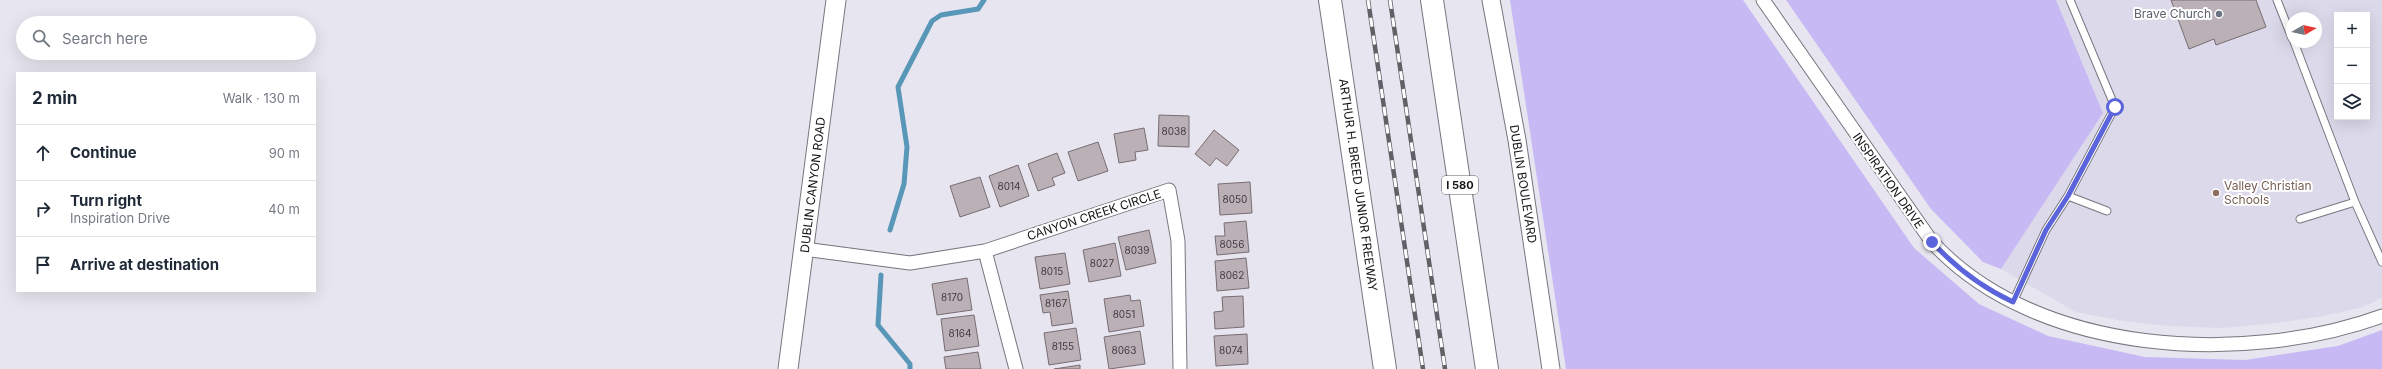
<!DOCTYPE html>
<html lang="en">
<head>
<meta charset="utf-8">
<style>
	body { margin:0; font-family:Inter,sans-serif; background:#f2f2f3; color:#1f2937 }
	.controls { position:absolute; right:12px; top:12px; display:grid; overflow:hidden; border-radius:0px; box-shadow:0 4px 16px #0002 }
	.controls button { width:36px; height:36px; display:grid; place-items:center; padding:0; border:0; border-bottom:1px solid #e0e1e3; background:#fff; color:#1f2937; font:20px sans-serif }
	.compass { position:absolute; left:2286px; top:12px; width:36px; height:36px; border-radius:50%; background:#fff; box-shadow:0 4px 16px #0002; rotate:81deg }
	.stop { position:absolute; width:12px; height:12px; margin:-9px; border:3px solid #5b64db; border-radius:50%; background:#fff }
	.stop.end { background:#5b64db; border-color:#fff; box-shadow:0 1px 4px #0008 }
	.list { margin:0; padding:0; list-style:none }
	h2 { display:flex; justify-content:space-between; align-items:center; height:52px; margin:0; padding:0 16px; font-size:17px }
	h2 small { font-size:13px; font-weight:400; color:#747a83 }
	.list li { display:grid; grid-template-columns:26px 1fr auto; gap:12px; align-items:center; box-sizing:border-box; height:56px; padding:0 16px; border-top:1px solid #e0e1e3 }
	.list b { display:block; font-size:15px; white-space:nowrap }
	.list p { margin:0; font-size:13px; white-space:nowrap; color:#747a83 }
	.list em { font-size:13px; font-style:normal; color:#747a83 }
	.icon { flex:none; width:22px; height:22px; fill:none; stroke:currentColor; stroke-width:2; stroke-linecap:round; stroke-linejoin:round }
	.map { position:relative; flex:none; width:2382px; height:369px; overflow:hidden }
	.search { position:absolute; background:#fff; box-shadow:0 4px 16px #0002; left:16px; top:16px; width:300px; height:44px; display:flex; align-items:center; gap:10px; box-sizing:border-box; padding:0 14px; border-radius:22px; color:#747a83; font-size:15px }
	.panel { position:absolute; background:#fff; box-shadow:0 4px 16px #0002; left:16px; top:72px; width:300px; height:220px; border-radius:0px }
	.map>svg:first-child { display:block }
	.built { fill:#dcd9ea; fill-rule:evenodd }
	.green { fill:#c6b9f4 }
	.lines { fill:none; stroke-linecap:round; stroke-linejoin:round }
	.stream { stroke:#5997b9; stroke-width:5 }
	.building { fill:#bbb0b6; stroke:#776d72 }
	.service-casing { stroke:#77767f; stroke-width:9 }
	.minor-casing { stroke:#77767f; stroke-width:15 }
	.tertiary-casing { stroke:#77767f; stroke-width:19 }
	.secondary-casing { stroke:#77767f; stroke-width:21 }
	.motorway-casing { stroke:#77767f; stroke-width:24 }
	.service { stroke:#fff; stroke-width:7 }
	.minor { stroke:#fff; stroke-width:13 }
	.tertiary { stroke:#fff; stroke-width:17 }
	.secondary { stroke:#fff; stroke-width:19 }
	.motorway { stroke:#fff; stroke-width:22 }
	.rail-casing { stroke:#616066; stroke-width:4.5 }
	.rail { stroke:#fff; stroke-width:3; stroke-dasharray:9; stroke-linecap:butt }
	.route { stroke:#5b64db; stroke-width:5 }
	.worship-dot { fill:#6b7280; stroke:#fff; stroke-width:1.5 }
	.education-dot { fill:#8d6e63; stroke:#fff; stroke-width:1.5 }
	.labels { text-anchor:middle; stroke-width:4; stroke-linejoin:round; paint-order:stroke }
	.number-label { font-size:10px; fill:#3f3c40 }
	.shield { fill:#fff; stroke:#5c5b5e; stroke-width:1 }
	.shield-label { font-size:11px; font-weight:bold; fill:#161519 }
	.worship-label { font-size:12px; fill:#5b616d; stroke:#fff; text-anchor:end }
	.street-label { font-size:12px; fill:#161519; stroke:#fff }
	.education-label { font-size:12px; fill:#785e54; stroke:#fff; text-anchor:start }
</style>
</head>
<body>
<div class="map">
<svg width="2382" height="369" viewBox="0 0 2382 369">
	<rect width="100%" height="100%" fill="#e7e5ef"/>
	<path class="built" d="M2056,0H2382V298L2360,308L2318,317L2276,323L2222,328L2167,326L2123,321L2076,312L2001,269L2103,113ZM2337,15H2367V117H2337ZM2292,18H2316V42H2292Z"/>
	<path class="green" d="M1510,0H1743L1914,248L1979,304L2048,336L2145,357L2245,360L2338,346L2382,330V369H1566Z
		M1786,0H2056L2103,113L2001,269L1983,262L1931,209Z"/>
	<g class="lines">
		<path class="stream" d="M890,230L904,184L907,147L898,87L932,21L941,15L978,9L984,0
			M881,275L878,325L910,364V369"/>
	</g>
	<path class="building" d="M2171,0H2256L2266,27L2216,45L2214,39L2189,49Z
		M1159,115L1189,116V147L1158,146Z
		M1144,128L1148,150L1135,152L1136,160L1119,163L1114,134Z
		M1214,130L1239,150L1227,166L1216,158L1210,166L1195,154Z
		M1098,142L1108,171L1078,181L1068,152Z
		M1057,153L1065,173L1052,178L1055,185L1038,191L1028,164Z
		M1018,165L1029,196L1000,207L989,176Z
		M980,177L990,207L960,217L950,186Z
		M1250,182L1252,213L1220,215L1218,184Z
		M1246,221L1249,252L1217,255L1215,236H1225L1224,223Z
		M1149,230L1156,263L1126,270L1118,237Z
		M1115,243L1121,276L1089,282L1083,250Z
		M1065,253L1070,284L1040,289L1035,257Z
		M1246,258L1249,288L1217,291L1215,261Z
		M967,278L972,310L937,315L932,284Z
		M1068,291L1073,323L1052,326L1050,312L1043,313L1040,295Z
		M1130,295L1131,301L1140,300L1144,326L1109,332L1104,299Z
		M1243,296L1244,327L1215,329L1214,312L1223,311L1222,297Z
		M974,315L979,346L945,351L941,319Z
		M1076,328L1081,360L1049,365L1044,333Z
		M1140,331L1145,364L1109,369L1104,337Z
		M1247,334L1248,364L1216,366L1214,336Z
		M978,352L981,369H946L944,357Z
		M1080,365V369H1054Z"/>
	<g class="lines">
		<g class="service-casing">
			<path id="service" d="M2277,0L2292,38
				M2294,42L2355,202L2382,262
				M2068,196L2107,211
				M2300,219L2355,202
				M2013,302L2046,230L2068,196L2115,107L2070,0"/>
		</g>
		<g class="minor-casing">
			<path id="minor" d="M1763,0L1932,242C2037,356 2244,366 2382,316
				M804,249L910,263L985,251L1169,190L1178,241L1180,369
				M985,251L1016,369"/>
		</g>
		<g class="tertiary-casing">
			<path id="tertiary" d="M1491,0L1517,140L1551,369"/>
		</g>
		<g class="secondary-casing">
			<path id="secondary" d="M788,369L836,0"/>
		</g>
		<g class="motorway-casing">
			<path id="motorway" d="M1330,0L1385,369
				M1432,0L1487,369"/>
		</g>
		<use href="#service" class="service"/>
		<use href="#minor" class="minor"/>
		<use href="#tertiary" class="tertiary"/>
		<use href="#secondary" class="secondary"/>
		<use href="#motorway" class="motorway"/>
		<g class="rail-casing">
			<path id="rail" d="M1368,0L1423,369
				M1390,0L1445,369"/>
		</g>
		<use href="#rail" class="rail"/>
	</g>
	<g class="lines">
		<path class="route" d="M1932,242C1956,268 1981,287 2013,302L2046,230L2068,196L2115,107"/>
	</g>
	<circle class="worship-dot" cx="2219" cy="14" r="4"/>
	<circle class="education-dot" cx="2216" cy="193" r="4"/>
	<g class="labels">
		<g class="number-label">
			<text x="1174" y="135">8038</text>
			<text x="1009" y="190">8014</text>
			<text x="1235" y="203">8050</text>
			<text x="1232" y="248">8056</text>
			<text x="1137" y="254">8039</text>
			<text x="1102" y="267">8027</text>
			<text x="1052" y="275">8015</text>
			<text x="1232" y="279">8062</text>
			<text x="952" y="301">8170</text>
			<text x="1056" y="307">8167</text>
			<text x="1124" y="318">8051</text>
			<text x="960" y="337">8164</text>
			<text x="1063" y="350">8155</text>
			<text x="1124" y="354">8063</text>
			<text x="1231" y="354">8074</text>
		</g>
		<rect class="shield" x="1442" y="176" width="36" height="18" rx="3"/>
		<g class="shield-label">
			<text x="1460" y="189">I 580</text>
		</g>
		<g class="worship-label">
			<text x="2211" y="18">Brave Church</text>
		</g>
		<g class="street-label">
			<text transform="translate(1888 181) rotate(55)" y="4">INSPIRATION DRIVE</text>
			<text transform="translate(1523 184) rotate(81)" y="4">DUBLIN BOULEVARD</text>
			<text transform="translate(813 185) rotate(-83)" y="4">DUBLIN CANYON ROAD</text>
			<text transform="translate(1358 185) rotate(82)" y="4">ARTHUR H. BREED JUNIOR FREEWAY</text>
			<text transform="translate(1094 215) rotate(-18)" y="4">CANYON CREEK CIRCLE</text>
		</g>
		<g class="education-label">
			<text x="2224" y="190">Valley Christian<tspan x="2224" dy="14">Schools</tspan></text>
		</g>
	</g>
</svg>
<div class="controls">
<button>+</button>
<button>−</button>
<button><svg class="icon" aria-label="layers" viewBox="0 0 24 24"><path d="M12 4l9 5-9 5-9-5zM3 14l9 5 9-5"/></svg></button>
</div>
<svg class="compass" viewBox="-18 -18 36 36"><path d="M0-13l5 13h-10z" fill="#e53935"/><path d="M0 13l5-13h-10z" fill="#747a83"/></svg>
<div class="stop" style="left:2115px;top:107px"></div>
<div class="stop end" style="left:1932px;top:242px"></div>
<div class="search"><svg class="icon" aria-label="search" viewBox="0 0 24 24"><circle cx="10" cy="10" r="6"/><path d="M15 15l6 6"/></svg>Search here</div>
<section class="panel">
<h2>2 min<small>Walk · 130 m</small></h2>
<ul class="list">
<li><svg class="icon" aria-label="ahead" viewBox="0 0 24 24"><path d="M12 20V5M6 11l6-6 6 6"/></svg><div><b>Continue</b></div><em>90 m</em></li>
<li><svg class="icon" aria-label="right" viewBox="0 0 24 24"><path d="M7 20v-9h11M14 6l5 5-5 5"/></svg><div><b>Turn right</b><p>Inspiration Drive</p></div><em>40 m</em></li>
<li><svg class="icon" aria-label="arrive" viewBox="0 0 24 24"><path d="M6 21V4h12l-3 4 3 4H6"/></svg><div><b>Arrive at destination</b></div></li>
</ul>
</section>
</div>
</body>
</html>
